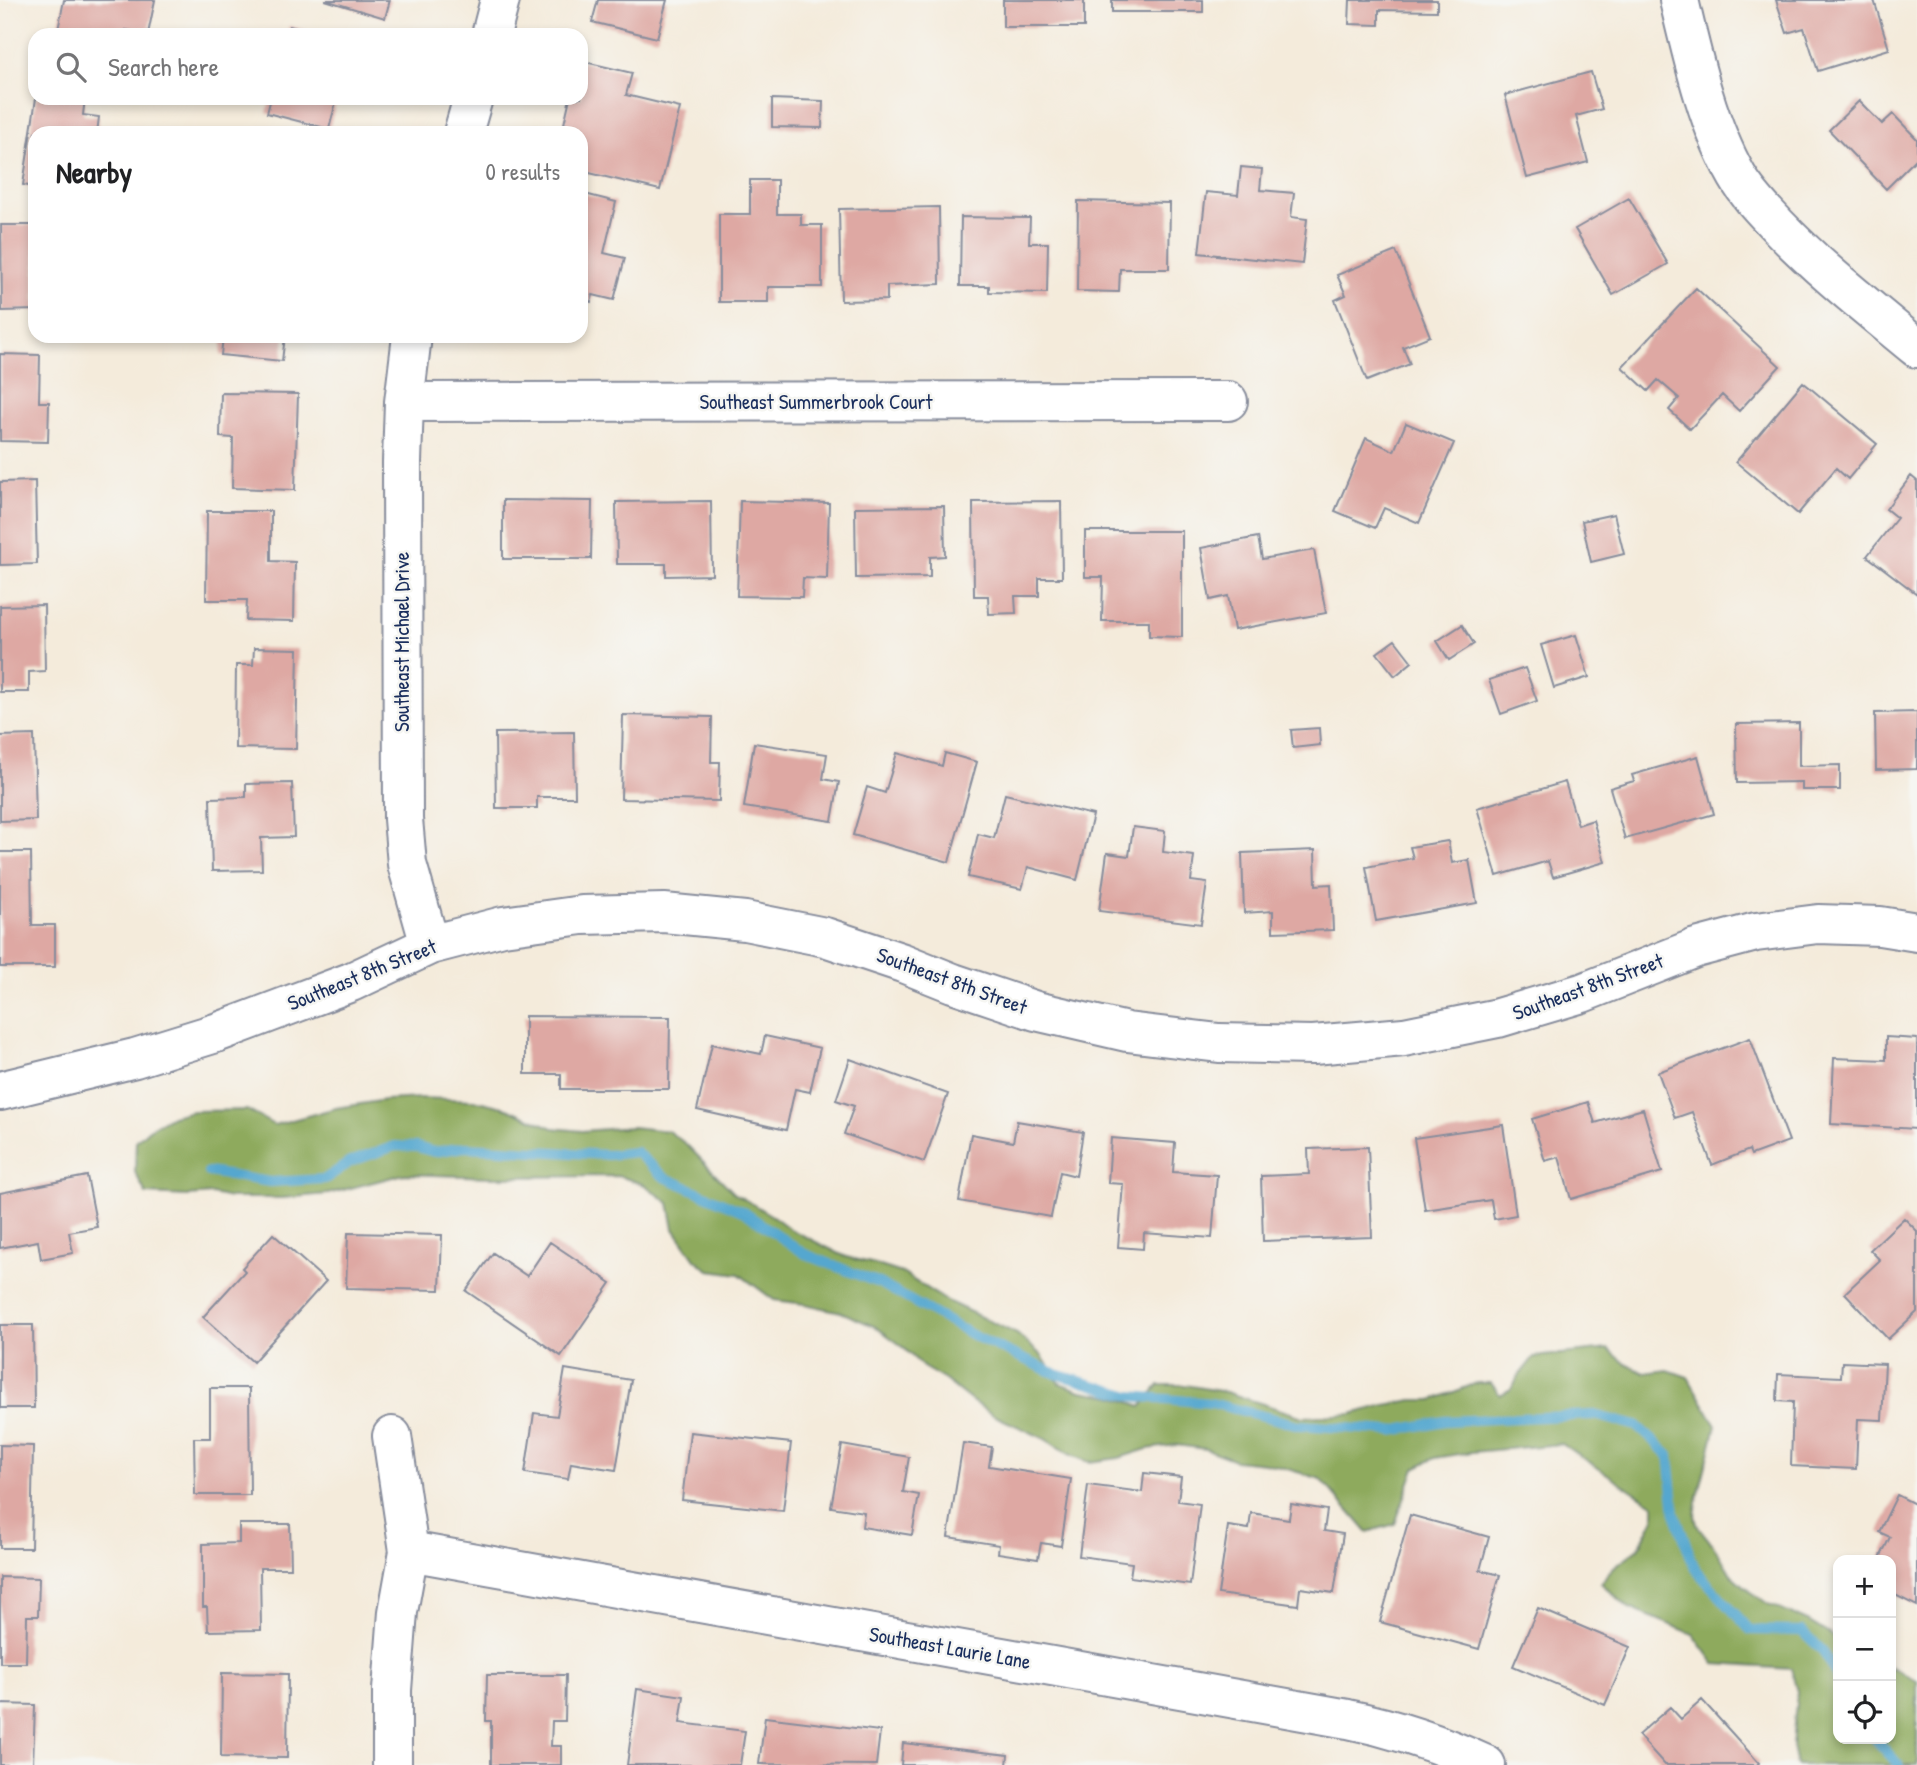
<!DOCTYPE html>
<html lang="en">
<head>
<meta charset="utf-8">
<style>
	body { margin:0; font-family:"Patrick Hand",sans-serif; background:#f6f6f6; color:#202124 }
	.controls { position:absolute; right:21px; bottom:21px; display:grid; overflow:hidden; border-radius:14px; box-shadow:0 4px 10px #0003 }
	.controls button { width:63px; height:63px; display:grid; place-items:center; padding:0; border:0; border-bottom:2px solid #e0e0e0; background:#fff; color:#202124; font:35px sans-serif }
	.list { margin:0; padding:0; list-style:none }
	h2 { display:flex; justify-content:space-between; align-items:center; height:91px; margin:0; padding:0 28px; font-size:30px }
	h2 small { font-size:23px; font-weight:400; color:#757577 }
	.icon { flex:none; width:38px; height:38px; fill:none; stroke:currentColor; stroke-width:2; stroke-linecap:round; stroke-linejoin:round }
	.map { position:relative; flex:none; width:1917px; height:1765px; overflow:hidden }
	.search { position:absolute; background:#fff; box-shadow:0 4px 10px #0003; left:28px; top:28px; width:560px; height:77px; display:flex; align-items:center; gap:18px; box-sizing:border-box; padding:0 24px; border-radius:21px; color:#757577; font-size:26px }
	.panel { position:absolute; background:#fff; box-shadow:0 4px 10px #0003; left:28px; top:126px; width:560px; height:217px; border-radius:21px }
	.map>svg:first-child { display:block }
	.forest { fill:#8eaa5d; stroke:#546c5e; stroke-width:2 }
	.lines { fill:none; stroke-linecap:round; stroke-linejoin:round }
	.stream { stroke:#54a7cf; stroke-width:10 }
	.building { fill:#dea8a3 }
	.minor-casing { stroke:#888d9c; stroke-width:42 }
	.minor { stroke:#fff; stroke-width:38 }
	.labels { text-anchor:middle; stroke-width:5; stroke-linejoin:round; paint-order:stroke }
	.street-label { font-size:21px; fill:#1b2f5e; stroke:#f6f6f2 }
</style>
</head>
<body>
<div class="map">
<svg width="1917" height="1765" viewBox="0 0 1917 1765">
	<rect width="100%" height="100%" fill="#f6f6f2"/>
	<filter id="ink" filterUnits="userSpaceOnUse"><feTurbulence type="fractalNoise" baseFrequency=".0143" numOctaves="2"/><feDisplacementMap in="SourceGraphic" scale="14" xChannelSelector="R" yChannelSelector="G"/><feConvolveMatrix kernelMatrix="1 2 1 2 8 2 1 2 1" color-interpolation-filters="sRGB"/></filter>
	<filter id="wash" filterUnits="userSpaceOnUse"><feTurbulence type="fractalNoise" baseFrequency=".00686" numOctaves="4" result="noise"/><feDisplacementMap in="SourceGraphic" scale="28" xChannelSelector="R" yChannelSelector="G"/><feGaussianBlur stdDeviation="1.57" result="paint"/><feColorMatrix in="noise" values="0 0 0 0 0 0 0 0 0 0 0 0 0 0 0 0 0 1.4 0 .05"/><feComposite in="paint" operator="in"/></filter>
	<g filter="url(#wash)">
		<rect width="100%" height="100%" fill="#f4ebdb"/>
		<path class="forest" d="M421,1098L474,1100L507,1108L553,1128L582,1131L632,1127L668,1131L686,1144L734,1193L774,1217L790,1229L846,1257L871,1263L902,1273L945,1300L1017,1334L1042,1356L1059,1383L1081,1391L1112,1396L1142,1406L1159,1385H1185L1226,1392L1303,1417L1352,1414L1385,1405L1413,1400H1433L1477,1383H1491L1500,1395L1511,1389L1518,1377L1534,1357L1608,1349L1626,1364L1644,1373L1668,1370L1688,1377L1716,1426L1698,1496L1695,1515L1697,1525L1716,1549L1731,1574L1750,1591L1768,1604L1811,1623L1834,1637L1838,1642V1739H1891V1667L1917,1681V1765H1796L1792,1746L1797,1692L1791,1669L1715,1664L1693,1634L1629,1608L1601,1583L1614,1567L1639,1548L1654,1518V1505L1562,1444L1472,1452L1435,1458L1415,1468L1395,1524L1367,1532L1321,1479L1284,1468L1265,1463L1235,1460L1206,1449L1176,1445L1147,1449L1119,1458L1089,1462L1071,1455L1043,1438L995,1416L973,1402L945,1380L923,1367L902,1346L876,1327L841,1312L805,1304L774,1300L739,1274L709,1270L695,1259L674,1229L669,1203L645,1185L619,1176L492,1177L404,1174L328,1194L283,1198H230L212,1194L187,1196L146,1194L135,1172L136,1141L149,1129L172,1116L193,1111L247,1110L274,1125L336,1108L385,1100Z"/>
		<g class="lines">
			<path class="stream" d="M208,1172L270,1182L325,1179L350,1162L395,1146L417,1147L434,1152L464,1147L608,1155L636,1152L664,1177L744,1212L805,1254L881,1284L974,1336L1056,1374L1131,1396L1211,1403L1299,1425L1392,1431L1445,1421L1594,1415L1637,1426L1669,1455L1675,1513L1695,1569L1750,1630L1802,1631L1823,1651L1838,1679
				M1875,1739L1899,1765"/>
		</g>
		<g id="blocks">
			<path class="building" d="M64,0H155L148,34L126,30L125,35H57Z
				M325,0H390L385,18Z
				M598,0H667L657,38L592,22Z
				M1003,0H1084V27H1003Z
				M1112,0H1203V12H1112Z
				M1350,0H1437V11L1379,10V25L1349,24Z
				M1776,0H1874L1889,49L1818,71L1804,28L1787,33Z
				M289,26L321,34V35H287Z
				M581,61L632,73L626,95L680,108L660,190L581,171V133H578L579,128L564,124L570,98H581Z
				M1591,72L1602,109L1576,116L1588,162L1527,178L1505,95Z
				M36,98H85L83,115L99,117L97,133H35V187L23,185Z
				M271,98H337L329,129L267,113Z
				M772,99L823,101L822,128L772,127Z
				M1859,101L1882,124L1893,114L1917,139V158L1886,189L1829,130Z
				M1241,167L1262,169L1260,190L1294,193L1291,217L1307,219L1302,264L1199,253L1206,192L1238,195Z
				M750,180H777V214H801V225H822V287H768V302H719V214H750Z
				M581,193L616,202L604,253L625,258L614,300L593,295L591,302L581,299Z
				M1629,198L1668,264L1613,295L1575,229Z
				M1078,201L1170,203L1169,269H1120L1119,292L1077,291Z
				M939,207L940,284L887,286V300L841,301L839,209Z
				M961,217L1030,218L1029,243H1048L1047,293L989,292V286H960Z
				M1,225H35V310L2,311Z
				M1396,251L1430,336L1403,347L1410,364L1367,381L1335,300L1346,295L1337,275Z
				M1696,288L1780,366L1739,411L1722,395L1690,429L1669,410L1679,398L1658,380L1648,391L1622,367Z
				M223,336H285L282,361L221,355Z
				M0,354L40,355L39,402H49L48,442L0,441Z
				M1803,382L1877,444L1848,479L1836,468L1798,514L1736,462Z
				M221,393L298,394L295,490L232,488L233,438L220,437Z
				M1406,423L1454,443L1419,523L1384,508L1375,528L1335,511L1366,438L1394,451Z
				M1911,476L1917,481V594L1867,556L1897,518L1886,509Z
				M35,481L37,564L0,565V482Z
				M503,500L592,501L591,559H503Z
				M711,501L712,575L666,576V564H617L616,502Z
				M740,501L829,503L827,579L803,578L802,597L737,596Z
				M1061,501L1062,578H1039V596H1015L1016,613L989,614L988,596H974L973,502Z
				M944,506L945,556L930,557V577L856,578L855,507Z
				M207,511H271V561L295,562L294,621L246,620L247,600H206Z
				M1614,514L1624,554L1591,562L1582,521Z
				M1085,531H1182V637L1149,636V621H1102L1103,577H1085Z
				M1258,537L1262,559L1314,550L1326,613L1234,630L1228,596L1210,600L1201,548Z
				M44,605L45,671L29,672V692H0V606Z
				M1462,625L1474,644L1449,660L1437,641Z
				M1576,635L1589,677L1554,688L1541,645Z
				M1395,640L1412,662L1395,676L1377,653Z
				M254,648L298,649L296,749L235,748L236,665H253Z
				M1525,668L1537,701L1501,714L1489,680Z
				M1917,712V769L1876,770L1875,713Z
				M623,715L712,717L711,762H720L719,801L621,799Z
				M1799,723V766L1840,765V790H1802V782L1737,783L1736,724Z
				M1319,728L1320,745L1293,748L1291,730Z
				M574,732L575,797H537V808H496L495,733Z
				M34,735L36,820L0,821V736Z
				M754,743L827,754L823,779L839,782L832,821L744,807Z
				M897,753L942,766L945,753L977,762L949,862L853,835L867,787L885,793Z
				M1698,756L1714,814L1625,839L1610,788L1634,781L1632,775Z
				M1565,782L1578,825L1593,820L1605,862L1553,877L1548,861L1497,876L1477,808Z
				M292,783L294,837L261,838L262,870L212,871L210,798L246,797V784Z
				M1005,794L1093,815L1077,880L1028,867L1022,889L968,877L978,834L994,838Z
				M1133,827L1165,831L1163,852L1194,856L1191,881L1207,883L1201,924L1099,911L1107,853L1129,856Z
				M1448,841L1452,863L1469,860L1477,903L1376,921L1366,867L1413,858L1410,847Z
				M1315,850L1316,885L1331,884L1333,930L1273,932V911L1244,913L1242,853Z
				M0,852H31L32,925H55V967H0Z
				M525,1016L670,1017L669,1089H561V1074H525Z
				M765,1036L820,1048L810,1092L795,1089L786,1130L697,1110L712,1044L761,1054Z
				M1886,1037L1917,1039V1129L1831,1124L1834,1058L1886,1060Z
				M1750,1038L1789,1141L1751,1155L1749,1150L1712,1165L1692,1112L1675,1118L1658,1072Z
				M850,1059L948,1094L924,1162L844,1134L854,1106L836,1100Z
				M1588,1102L1595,1123L1643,1109L1662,1172L1571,1199L1559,1157L1545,1161L1532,1119Z
				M1017,1121L1083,1132L1076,1176L1060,1172L1051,1217L959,1201L971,1134L1013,1142Z
				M1503,1125L1516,1215L1494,1219L1491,1200L1425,1210L1414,1138Z
				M1111,1138L1175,1143L1173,1172L1217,1175L1212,1238L1144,1233L1143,1249L1118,1247L1123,1184L1108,1183Z
				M1368,1147L1372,1237L1263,1241L1261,1176L1309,1174L1308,1149Z
				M87,1176L97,1227L69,1232L73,1253L41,1259L38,1241L0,1248V1193Z
				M1904,1218L1917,1231V1312L1888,1339L1845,1293L1880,1260L1870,1250Z
				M348,1233L442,1235L440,1290L346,1288Z
				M273,1234L326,1281L253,1362L203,1317L245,1271L242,1268Z
				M550,1242L611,1283L561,1356L466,1291L493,1253L527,1276Z
				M0,1325H33L34,1408H0Z
				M1842,1362L1885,1364L1882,1420L1858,1419L1856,1469L1791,1466L1793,1402L1777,1401L1778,1374L1841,1377Z
				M565,1369L631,1380L616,1470L571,1463L568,1479L525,1473L534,1413L557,1416Z
				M210,1388H249L250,1495H195L194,1438H210Z
				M690,1432L791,1443L783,1511L682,1500Z
				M963,1443L992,1447L989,1466L1071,1479L1061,1546L1041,1543L1038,1559L998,1553L999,1545L948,1537Z
				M0,1445L33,1446L31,1548H0Z
				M842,1445L909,1457L903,1492L919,1495L912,1535L862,1527L864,1512L831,1507Z
				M1144,1473L1181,1477L1178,1501L1200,1504L1190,1585L1130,1577L1132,1563L1079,1556L1088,1485L1142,1492Z
				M1897,1495L1917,1505V1606L1891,1593V1560H1879L1890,1537L1879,1532Z
				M1291,1504L1327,1510L1324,1531L1343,1534L1334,1593L1300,1588L1298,1605L1218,1594L1228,1526L1249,1529L1251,1513L1289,1519Z
				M1410,1515L1489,1537L1480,1570L1500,1575L1479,1649L1380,1622Z
				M239,1524H290L291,1568H260L261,1630L208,1631L207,1607H203V1544L239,1543Z
				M0,1577L39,1578L38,1616H27L26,1663H0Z
				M1538,1608L1630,1647L1605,1705L1513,1666Z
				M222,1673L288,1674L287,1758L221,1757Z
				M487,1675H566L565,1721H552L551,1746H561V1765H491V1721H486Z
				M637,1689L684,1696L680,1723L745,1731L740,1765H627Z
				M1702,1700L1759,1763L1757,1765H1665L1638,1735L1670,1707L1681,1719Z
				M0,1704L35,1705L33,1765H0Z
				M765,1717L880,1731L876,1765L759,1764Z
				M903,1743L1008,1755L1007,1765H901Z"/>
		</g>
	</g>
	<g filter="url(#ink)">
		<use href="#blocks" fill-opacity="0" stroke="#888d9c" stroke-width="2"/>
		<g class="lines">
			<g class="minor-casing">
				<path id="minor" d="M1679,0C1693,59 1707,123 1737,176C1748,195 1763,210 1777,225C1820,270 1870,309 1917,348
					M491,35L500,0
					M463,133L473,98
					M412,336L404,402L402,462L403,819L407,864L430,945
					M404,402L1228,401
					M0,1091L135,1058L216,1033L351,982L430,945L503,926L582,915L664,913L745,921L825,937L903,963L953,983L1036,1011L1127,1032L1219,1043L1313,1045L1404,1037L1498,1018L1582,993L1696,948L1756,932L1818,924L1880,926L1917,932
					M409,1551L1348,1719C1397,1729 1441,1744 1486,1765
					M392,1765V1690L398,1612L409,1551L392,1436"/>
			</g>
			<use href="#minor" class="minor"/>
		</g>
	</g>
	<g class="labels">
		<g class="street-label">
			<text x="816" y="409">Southeast Summerbrook Court</text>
			<text transform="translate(402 642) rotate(-90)" y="7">Southeast Michael Drive</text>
			<text transform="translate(362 975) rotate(-22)" y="7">Southeast 8th Street</text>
			<text transform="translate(952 981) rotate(20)" y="7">Southeast 8th Street</text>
			<text transform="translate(1588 987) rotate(-20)" y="7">Southeast 8th Street</text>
			<text transform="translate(950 1648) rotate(10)" y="7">Southeast Laurie Lane</text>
		</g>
	</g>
</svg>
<div class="controls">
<button>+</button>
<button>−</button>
<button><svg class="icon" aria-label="locate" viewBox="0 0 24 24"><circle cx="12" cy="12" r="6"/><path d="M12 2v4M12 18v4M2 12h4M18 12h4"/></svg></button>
</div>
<div class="search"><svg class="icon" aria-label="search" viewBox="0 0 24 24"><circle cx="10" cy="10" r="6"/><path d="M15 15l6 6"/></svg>Search here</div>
<section class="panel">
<h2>Nearby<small>0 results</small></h2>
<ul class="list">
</ul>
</section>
</div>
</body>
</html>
